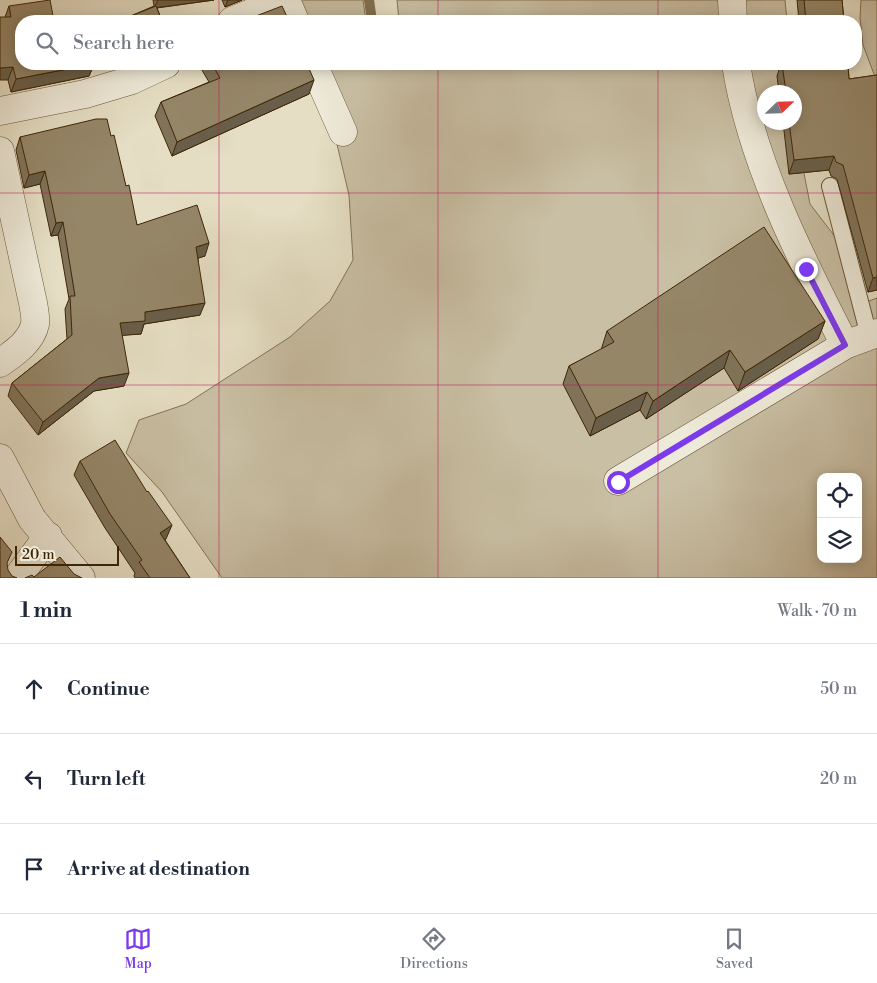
<!DOCTYPE html>
<html lang="en">
<head>
<meta charset="utf-8">
<style>
	body { margin:0; font-family:"Libre Bodoni",serif; background:#f2f2f3; color:#1f2937 }
	.controls { position:absolute; right:15px; bottom:15px; display:grid; overflow:hidden; border-radius:10px; box-shadow:0 2px 12px #0003 }
	.controls button { width:45px; height:45px; display:grid; place-items:center; padding:0; border:0; border-bottom:1px solid #e0e1e3; background:#fff; color:#1f2937; font:25px sans-serif }
	.compass { position:absolute; left:757px; top:85px; width:45px; height:45px; border-radius:50%; background:#fff; box-shadow:0 2px 12px #0003; rotate:67deg }
	.scale { position:absolute; left:15px; bottom:12px; width:104px; box-sizing:border-box; padding-left:5px; border:2px solid #3f2705; border-top:0; font-size:14px; line-height:18px; white-space:nowrap; color:#3f2705; -webkit-text-stroke:4px #eeead9; paint-order:stroke }
	.stop { position:absolute; width:15px; height:15px; margin:-11px; border:4px solid #7c3aed; border-radius:50%; background:#fff }
	.stop.end { background:#7c3aed; border-color:#fff; box-shadow:0 1px 5px #0008 }
	.list { margin:0; padding:0; list-style:none }
	h2 { display:flex; justify-content:space-between; align-items:center; height:65px; margin:0; padding:0 20px; font-size:21px }
	h2 small { font-size:16px; font-weight:400; color:#747a83 }
	.list li { display:grid; grid-template-columns:32px 1fr auto; gap:15px; align-items:center; box-sizing:border-box; height:90px; padding:0 20px; border-top:1px solid #e0e1e3 }
	.list b { display:block; font-size:19px; white-space:nowrap }
	.list em { font-size:16px; font-style:normal; color:#747a83 }
	.icon { flex:none; width:28px; height:28px; fill:none; stroke:currentColor; stroke-width:2; stroke-linecap:round; stroke-linejoin:round }
	.map { position:relative; flex:none; width:877px; height:578px; overflow:hidden }
	.search { position:absolute; background:#fff; box-shadow:0 2px 12px #0003; left:15px; right:15px; top:15px; height:55px; display:flex; align-items:center; gap:12px; box-sizing:border-box; padding:0 18px; border-radius:20px; color:#747a83; font-size:19px }
	.sheet { height:335px; background:#fff }
	nav { display:flex; justify-content:space-around; align-items:center; box-sizing:border-box; height:70px; border-top:1px solid #e0e1e3; background:#fff; font-size:14px; color:#747a83 }
	nav a { display:grid; justify-items:center; gap:2px }
	nav .on { color:#7c3aed }
	.map>svg:first-child { display:block }
	.green { fill:#c9bfa4; stroke:#847354; fill-rule:evenodd }
	.lines { fill:none; stroke-linecap:round; stroke-linejoin:round }
	.stream { stroke:#817051; stroke-width:10 }
	.service-casing { stroke:#685535; stroke-width:18 }
	.minor-casing { stroke:#685535; stroke-width:29 }
	.service { stroke:#eeead9; stroke-width:16 }
	.minor { stroke:#eeead9; stroke-width:28 }
	.wall { fill:#807359; stroke:#3f2705 }
	.shaded-wall { fill:#685e49; stroke:#3f2705 }
	.building { fill:#958668; stroke:#3f2705 }
	.route { stroke:#7c3aed; stroke-width:6 }
	.grid { fill:none; stroke:#c2185b; stroke-width:1; stroke-opacity:0.55 }
</style>
</head>
<body>
<div class="map">
<svg width="877" height="578" viewBox="0 0 877 578">
	<rect width="100%" height="100%" fill="#e5dec4"/>
	<filter id="stains"><feTurbulence type="fractalNoise" baseFrequency=".004" numOctaves="4"/><feColorMatrix values="0 0 0 0 .2 0 0 0 0 .09 0 0 0 0 .02 0 0 0 .5 -.17"/></filter>
	<radialGradient id="worn" r=".72"><stop offset=".6" stop-color="#630" stop-opacity="0"/><stop offset="1" stop-color="#630" stop-opacity=".3"/></radialGradient>
	<path class="green" d="M294,0H363L366,21H303Z
		M397,0H785L787,21H399Z
		M861,0H877V82L863,45L860,18Z
		M318,64H372L373,67L377,64H790L793,92H764V122H794L810,204L833,234L866,302L877,298V578H222L162,492L126,453L139,420L186,404L290,337L330,301L353,260L349,195ZM821,477H858V559H821Z"/>
	<g class="lines">
		<path class="stream" d="M369,0L372,21"/>
		<g class="service-casing">
			<path id="service" d="M830,186L869,336"/>
		</g>
		<g class="minor-casing">
			<path id="minor" d="M286,0L295,21
				M732,0L733,21
				M232,21L282,0
				M313,64L343,132
				M736,64C751,161 801,259 845,345
				M0,111L85,94L132,80L166,64
				M0,151L33,303C34,309 36,318 35,324C31,342 14,353 0,363
				M0,458L32,519L81,578
				M618,481L845,345L877,333
				M17,578L48,536"/>
		</g>
		<use href="#service" class="service"/>
		<use href="#minor" class="minor"/>
	</g>
	<path class="wall" d="M153,0H214L157,8L162,21H125L126,18L154,6Z
		M222,0H242L225,7Z
		M797,0H842L844,21H799Z
		M9,6L21,64H94L89,76L11,92L8,80L5,17Z
		M199,64H307L309,94L172,156L155,116L161,102L209,82L199,65Z
		M781,64H848L849,79L877,75V290L868,292L837,179L831,176L829,170L789,174L783,122H794V92H779L777,76Z
		M111,136L137,225L205,256L198,258L200,315L144,324L141,334L122,335L124,386L94,391L38,435L8,396L12,383L67,339L65,309L69,299L58,235L51,236L40,184L24,188L16,150L20,137Z
		M825,321L818,339L738,391L724,368L646,419L640,410L590,436L563,384L569,366L601,350L607,331Z
		M80,461L166,539L165,540L190,578H135L134,576L135,573L105,528L74,475Z"/>
	<path class="shaded-wall" d="M158,0H214L154,8Z
		M228,0H242L225,7Z
		M94,64L89,76L11,92L16,79Z
		M13,67L8,80H0V68Z
		M314,80L309,94L172,156L177,142Z
		M834,156L829,170L789,174L794,160Z
		M45,171L40,184L24,188L29,175Z
		M63,222L58,235L51,236L56,223Z
		M209,243L205,256L192,260L196,247Z
		M877,277V290L868,292L873,278Z
		M205,303L200,315L144,324L141,334L115,336L120,323L145,312Z
		M825,321L818,339L738,391L745,372Z
		M730,350L724,368L646,419L653,401Z
		M129,373L124,386L94,391L38,435L43,422L99,378Z
		M647,392L640,410L590,436L596,418Z
		M172,525L166,539L155,547L160,533Z"/>
	<path class="building" d="M50,0L54,21H21V64H93L16,79L13,67L0,68V17H11L9,6Z
		M804,0H842L844,21H806Z
		M156,6L162,21H127L126,18Z
		M282,6L289,21H243Z
		M212,64H307L314,80L177,142L161,102L220,78Z
		M782,64H848L849,79L877,75V277L873,278L843,165L836,162L834,156L794,160L789,122H794V92H786Z
		M96,119H107L111,136L114,135L126,186L129,185L137,225L197,205L209,243L196,247L205,303L145,312V321L120,323L129,373L99,378L43,422L12,383L72,335L70,296H75L63,222L56,223L45,171L29,175L20,137Z
		M764,227L825,321L745,372L730,350L653,401L647,392L596,418L569,366L614,342L607,331Z
		M115,440L147,492L148,491L172,525L160,533L190,578H150L139,562L142,560L110,514L80,461Z
		M0,537L12,552L7,563L8,570L12,576L17,578H0Z
		M60,557L74,574L82,578H25L32,575L34,577Z"/>
	<g class="lines">
		<path class="route" d="M618,482L845,345L806,269"/>
	</g>
	<path class="grid" d="M219,0V21M438,0V21M658,0V21M219,64V578M438,64V578M658,64V578M0,193H877M0,385H877"/>
	<rect width="100%" height="100%" filter="url(#stains)"/>
	<rect width="100%" height="100%" fill="url(#worn)"/>
</svg>
<div class="controls">
<button><svg class="icon" aria-label="locate" viewBox="0 0 24 24"><circle cx="12" cy="12" r="6"/><path d="M12 2v4M12 18v4M2 12h4M18 12h4"/></svg></button>
<button><svg class="icon" aria-label="layers" viewBox="0 0 24 24"><path d="M12 4l9 5-9 5-9-5zM3 14l9 5 9-5"/></svg></button>
</div>
<svg class="compass" viewBox="-18 -18 36 36"><path d="M0-13l5 13h-10z" fill="#e53935"/><path d="M0 13l5-13h-10z" fill="#747a83"/></svg>
<div class="scale">20 m</div>
<div class="stop" style="left:618px;top:482px"></div>
<div class="stop end" style="left:806px;top:269px"></div>
<div class="search"><svg class="icon" aria-label="search" viewBox="0 0 24 24"><circle cx="10" cy="10" r="6"/><path d="M15 15l6 6"/></svg>Search here</div>
</div>
<section class="sheet">
<h2>1 min<small>Walk · 70 m</small></h2>
<ul class="list">
<li><svg class="icon" aria-label="ahead" viewBox="0 0 24 24"><path d="M12 20V5M6 11l6-6 6 6"/></svg><div><b>Continue</b></div><em>50 m</em></li>
<li><svg class="icon" aria-label="left" viewBox="0 0 24 24"><path d="M17 20v-9H6M10 6l-5 5 5 5"/></svg><div><b>Turn left</b></div><em>20 m</em></li>
<li><svg class="icon" aria-label="arrive" viewBox="0 0 24 24"><path d="M6 21V4h12l-3 4 3 4H6"/></svg><div><b>Arrive at destination</b></div></li>
</ul>
</section>
<nav>
<a class="on"><svg class="icon" aria-label="map" viewBox="0 0 24 24"><path d="M3 6l6-2 6 2 6-2v14l-6 2-6-2-6 2zM9 4v14M15 6v14"/></svg>Map</a>
<a><svg class="icon" aria-label="directions" viewBox="0 0 24 24"><path d="M12 3l9 9-9 9-9-9zM9 14v-3h6M13 9l2 2-2 2"/></svg>Directions</a>
<a><svg class="icon" aria-label="saved" viewBox="0 0 24 24"><path d="M7 4h10v16l-5-4-5 4z"/></svg>Saved</a>
</nav>
</body>
</html>
